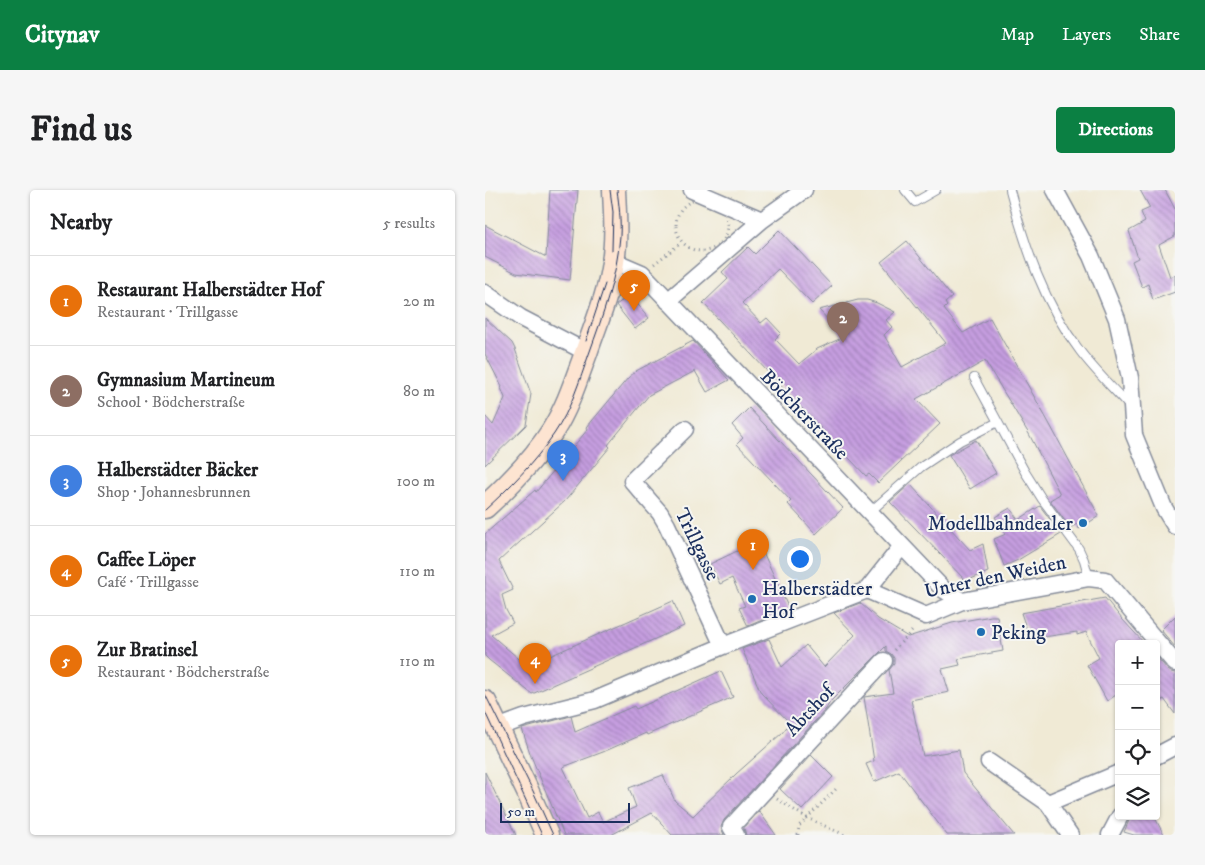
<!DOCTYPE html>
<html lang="en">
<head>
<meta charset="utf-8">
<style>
	body { margin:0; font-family:"IM FELL DW Pica",serif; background:#f6f6f6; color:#202124 }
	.controls { position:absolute; right:15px; bottom:15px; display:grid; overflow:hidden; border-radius:5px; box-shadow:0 1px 4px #0004 }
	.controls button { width:45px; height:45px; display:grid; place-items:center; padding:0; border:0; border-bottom:1px solid #e0e0e0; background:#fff; color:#202124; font:25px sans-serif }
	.scale { position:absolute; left:15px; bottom:12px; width:130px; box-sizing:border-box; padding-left:5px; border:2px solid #1b2f5e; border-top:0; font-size:14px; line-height:18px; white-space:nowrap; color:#1b2f5e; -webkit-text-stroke:4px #f6f6f2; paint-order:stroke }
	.you { position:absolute; left:314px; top:368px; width:18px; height:18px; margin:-12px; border:4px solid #fff; border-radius:50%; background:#1a73e8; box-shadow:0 0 0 8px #1a73e833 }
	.badge { display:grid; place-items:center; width:32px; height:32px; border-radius:50%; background:#0b8043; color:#fff; font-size:16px; font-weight:700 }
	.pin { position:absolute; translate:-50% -41px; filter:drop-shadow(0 1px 2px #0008) }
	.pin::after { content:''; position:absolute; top:26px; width:18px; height:15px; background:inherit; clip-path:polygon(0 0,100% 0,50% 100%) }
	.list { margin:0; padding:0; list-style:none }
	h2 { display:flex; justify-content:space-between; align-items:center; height:65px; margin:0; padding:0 20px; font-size:21px }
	h2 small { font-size:16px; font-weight:400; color:#757577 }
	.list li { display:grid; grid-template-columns:32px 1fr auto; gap:15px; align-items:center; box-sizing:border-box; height:90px; padding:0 20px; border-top:1px solid #e0e0e0 }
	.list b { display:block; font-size:19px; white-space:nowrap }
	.list p { margin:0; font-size:16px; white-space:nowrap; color:#757577 }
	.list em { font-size:16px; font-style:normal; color:#757577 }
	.icon { flex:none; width:28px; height:28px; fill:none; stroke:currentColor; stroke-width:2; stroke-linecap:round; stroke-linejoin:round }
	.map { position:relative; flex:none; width:690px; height:645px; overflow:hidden; border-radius:5px }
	header { display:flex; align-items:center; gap:30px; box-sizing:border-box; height:70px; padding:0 25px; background:#0b8043; color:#fff }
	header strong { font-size:24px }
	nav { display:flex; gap:28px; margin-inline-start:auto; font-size:18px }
	.intro { display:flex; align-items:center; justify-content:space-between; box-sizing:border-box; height:120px; padding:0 30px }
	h1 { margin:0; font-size:35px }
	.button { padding:12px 22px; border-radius:5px; background:#0b8043; color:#fff; font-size:18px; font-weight:700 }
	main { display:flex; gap:30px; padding:0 30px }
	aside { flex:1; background:#fff; border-radius:5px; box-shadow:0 1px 4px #0004 }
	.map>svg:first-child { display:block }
	.building { fill:url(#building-back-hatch) }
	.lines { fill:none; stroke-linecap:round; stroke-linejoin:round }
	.lane-casing { stroke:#868c9a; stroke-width:10 }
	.street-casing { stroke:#868c9a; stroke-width:19 }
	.secondary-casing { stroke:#868c9a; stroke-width:25 }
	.path { stroke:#868c9a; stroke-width:3; stroke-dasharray:1 4; stroke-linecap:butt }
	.lane { stroke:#fff; stroke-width:8 }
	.street { stroke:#fff; stroke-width:16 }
	.secondary { stroke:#fde4d1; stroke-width:22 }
	.tram { stroke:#1b2f5e; stroke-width:1 }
	.poi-dot { fill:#1f6fb2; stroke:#f6f6f2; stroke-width:2 }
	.labels { text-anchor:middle; stroke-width:4; stroke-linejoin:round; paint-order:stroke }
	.street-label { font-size:20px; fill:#1b2f5e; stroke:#f6f6f2 }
	.poi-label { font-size:20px; fill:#1b2f5e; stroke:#f6f6f2; text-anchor:start }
</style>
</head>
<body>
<header>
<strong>Citynav</strong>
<nav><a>Map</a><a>Layers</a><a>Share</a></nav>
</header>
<div class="intro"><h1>Find us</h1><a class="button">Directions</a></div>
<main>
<aside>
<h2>Nearby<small>5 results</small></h2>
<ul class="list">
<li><span class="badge" style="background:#e8710a">1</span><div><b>Restaurant Halberstädter Hof</b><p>Restaurant · Trillgasse</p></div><em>20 m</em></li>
<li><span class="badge" style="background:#8d6e63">2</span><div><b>Gymnasium Martineum</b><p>School · Bödcherstraße</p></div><em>80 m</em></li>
<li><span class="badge" style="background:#3f7fe0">3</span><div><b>Halberstädter Bäcker</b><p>Shop · Johannesbrunnen</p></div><em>100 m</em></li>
<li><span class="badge" style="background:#e8710a">4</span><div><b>Caffee Löper</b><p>Café · Trillgasse</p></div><em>110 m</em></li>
<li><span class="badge" style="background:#e8710a">5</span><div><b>Zur Bratinsel</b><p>Restaurant · Bödcherstraße</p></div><em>110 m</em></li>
</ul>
</aside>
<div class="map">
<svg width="690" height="645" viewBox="0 0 690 645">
	<defs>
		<pattern id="building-back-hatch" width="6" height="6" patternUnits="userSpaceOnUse" patternTransform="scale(1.25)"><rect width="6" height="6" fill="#c69ee0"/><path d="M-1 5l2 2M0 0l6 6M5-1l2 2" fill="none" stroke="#a081b9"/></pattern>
	</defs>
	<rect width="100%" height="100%" fill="#f6f6f2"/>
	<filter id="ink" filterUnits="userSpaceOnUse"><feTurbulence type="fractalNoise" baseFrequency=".02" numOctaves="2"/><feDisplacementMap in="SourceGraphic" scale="10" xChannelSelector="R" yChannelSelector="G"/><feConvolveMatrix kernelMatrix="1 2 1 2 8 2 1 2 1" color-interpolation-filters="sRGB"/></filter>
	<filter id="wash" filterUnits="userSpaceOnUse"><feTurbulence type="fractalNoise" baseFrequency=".0096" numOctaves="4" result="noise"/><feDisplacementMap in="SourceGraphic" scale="20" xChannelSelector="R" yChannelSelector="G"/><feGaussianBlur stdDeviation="1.12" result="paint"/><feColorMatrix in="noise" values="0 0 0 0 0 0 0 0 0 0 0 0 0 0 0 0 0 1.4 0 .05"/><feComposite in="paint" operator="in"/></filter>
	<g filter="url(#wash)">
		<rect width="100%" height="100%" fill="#f0ead5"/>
		<g id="blocks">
			<path class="building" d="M65,0H93L85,90L31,83L0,67V35L61,67Z
				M655,0H680L690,19V46L674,55L685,87L690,85V102L668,110L663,94L657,97L647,71L653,68L644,41L660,32L656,22L665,18Z
				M294,40L347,96L327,114L293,79L257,113L276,133L282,128L296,143L290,149L314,174L332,159L359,147L334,120L373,110H382L392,113L410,122L401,130L407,137L399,145L417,177L461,153L396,72L422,51L467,107L460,113L462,116L459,119L478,143L505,128L564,233L614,326L594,339L592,334L585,338L565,310L575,304L544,244L500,171L431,209L455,234L393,293L384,284L381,286L218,113L243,89L237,82L263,57L270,64Z
				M145,105L164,128L150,139L131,115Z
				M0,128L27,153L30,159L46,204L41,235L0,275V226L8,235L20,208L16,198L17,197L0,164Z
				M208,151L244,190L222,202L210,181L164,205L123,255L125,257L80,311L14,371L28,400L17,405L21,420L28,433L6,445L40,474L55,468L56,470L188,411L199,436L47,504L4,470L0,466V344L50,300L51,302L103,239L102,237L143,188L151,181Z
				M264,218L358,318L331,344L303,314L306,311L252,254L258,248L247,235Z
				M491,250L511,283L485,299L464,265Z
				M425,294L485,360L498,354L503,382L481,391L405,312Z
				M555,316L576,344L533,370L519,376L509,349L521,344L510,327L525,318L533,330Z
				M273,351L304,419L263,436L254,418L260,416L247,388L235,394L225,374Z
				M620,408L637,429L660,454H634V503L622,511L602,475L614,468L601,442L592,445V442L545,449L536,423Z
				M375,413L393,429L423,447L467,433L506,426H512L518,461L473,469L475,475L457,479L464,502L426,510L438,566L474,560L478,583L529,645H462L414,581L389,592L381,574L389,571L379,507L408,503L404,480L409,474V468L406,464L401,461V456L345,512L341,519L239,630L236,637L239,645H187L167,623L126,645H79L46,566L37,539L86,526L90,542L149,516L151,519L236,481L248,507L162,545L161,543L118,562L78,577L102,628L113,622L118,632L151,617L144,598L178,585L190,611L208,626L251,584L297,543L305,533L276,503L257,459L284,449L297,477L321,455L339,477L370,445L349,423Z
				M690,426V457L676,440Z
				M671,466L683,480L686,482L690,483V524L679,509L671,513Z
				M326,565L348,587L317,620L295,599Z
				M0,582L16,615L31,645H0Z
				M274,621L291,645H261L259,638Z
				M646,626H669L679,645H649L639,642Z"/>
		</g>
	</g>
	<g filter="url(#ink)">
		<use href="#blocks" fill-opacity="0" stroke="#868c9a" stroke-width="1"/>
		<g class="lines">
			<g class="lane-casing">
				<path id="lane" d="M420,0L430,12L451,0
					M525,0C540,57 559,114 595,161C610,181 628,198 644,216
					M489,188L540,282L557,309L594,359L599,370L604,388
					M385,322L436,277L475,251L513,232"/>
			</g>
			<g class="street-casing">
				<path id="street" d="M207,0L277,30
					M570,0L606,66L632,129L645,188L649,245L679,318L690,336
					M129,71L157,83L459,400L477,411
					M0,103L36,128L101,162
					M183,111L277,30L319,0
					M200,239L147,291L175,323L182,335L238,456
					M382,400L441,426L477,411L604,388L620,390L690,473
					M12,538L39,528L110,510L238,456L382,400L417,356
					M671,566L690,556
					M504,572L563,613
					M251,645L246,637L399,471
					M585,645L563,613L634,583
					M625,645L635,626"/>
			</g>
			<g class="secondary-casing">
				<path id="secondary" d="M0,317C25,294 50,269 68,240C83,216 91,190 101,163C111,133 124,104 128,72C132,48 130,24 129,0
					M0,512L42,600L62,645"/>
			</g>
			<path class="path" d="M191 35a26 26 0 1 1 52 0a26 26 0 1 1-52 0Z
				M169,74L196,53
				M409,460L429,439
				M292,609L322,628L360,645
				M313,645L314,636L352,598"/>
			<use href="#lane" class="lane"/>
			<use href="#street" class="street"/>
			<use href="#secondary" class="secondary"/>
			<path class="tram" d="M125,0L128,22L127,60
				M101,151L120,94
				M0,320C25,297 49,273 69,244C86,219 94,192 104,164C118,125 132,87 135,46C136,30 134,15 132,0
				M0,504L48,601L68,645
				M0,522L57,645"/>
		</g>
	</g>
	<g class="poi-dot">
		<circle cx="598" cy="333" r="5"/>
		<circle cx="267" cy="409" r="5"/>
		<circle cx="496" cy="442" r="5"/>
	</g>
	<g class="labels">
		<g class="street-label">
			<text transform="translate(320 224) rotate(46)" y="7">Bödcherstraße</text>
			<text transform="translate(213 354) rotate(64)" y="7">Trillgasse</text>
			<text transform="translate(510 386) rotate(-12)" y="7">Unter den Weiden</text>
			<text transform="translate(324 520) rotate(-47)" y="7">Abtshof</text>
		</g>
		<g class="poi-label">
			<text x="588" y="340" text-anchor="end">Modellbahndealer</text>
			<text x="277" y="405">Halberstädter<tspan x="277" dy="23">Hof</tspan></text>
			<text x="506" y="449">Peking</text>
		</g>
	</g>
</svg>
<div class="controls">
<button>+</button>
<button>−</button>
<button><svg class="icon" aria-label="locate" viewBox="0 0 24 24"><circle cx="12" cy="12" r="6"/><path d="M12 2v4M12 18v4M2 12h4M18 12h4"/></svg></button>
<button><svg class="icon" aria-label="layers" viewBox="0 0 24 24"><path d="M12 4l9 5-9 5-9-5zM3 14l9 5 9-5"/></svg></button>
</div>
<div class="scale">50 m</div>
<div class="you"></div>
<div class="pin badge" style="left:268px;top:380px;background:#e8710a">1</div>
<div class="pin badge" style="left:358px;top:153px;background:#8d6e63">2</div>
<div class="pin badge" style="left:78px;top:291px;background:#3f7fe0">3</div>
<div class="pin badge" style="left:50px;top:494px;background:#e8710a">4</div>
<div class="pin badge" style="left:149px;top:121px;background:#e8710a">5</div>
</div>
</main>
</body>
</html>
